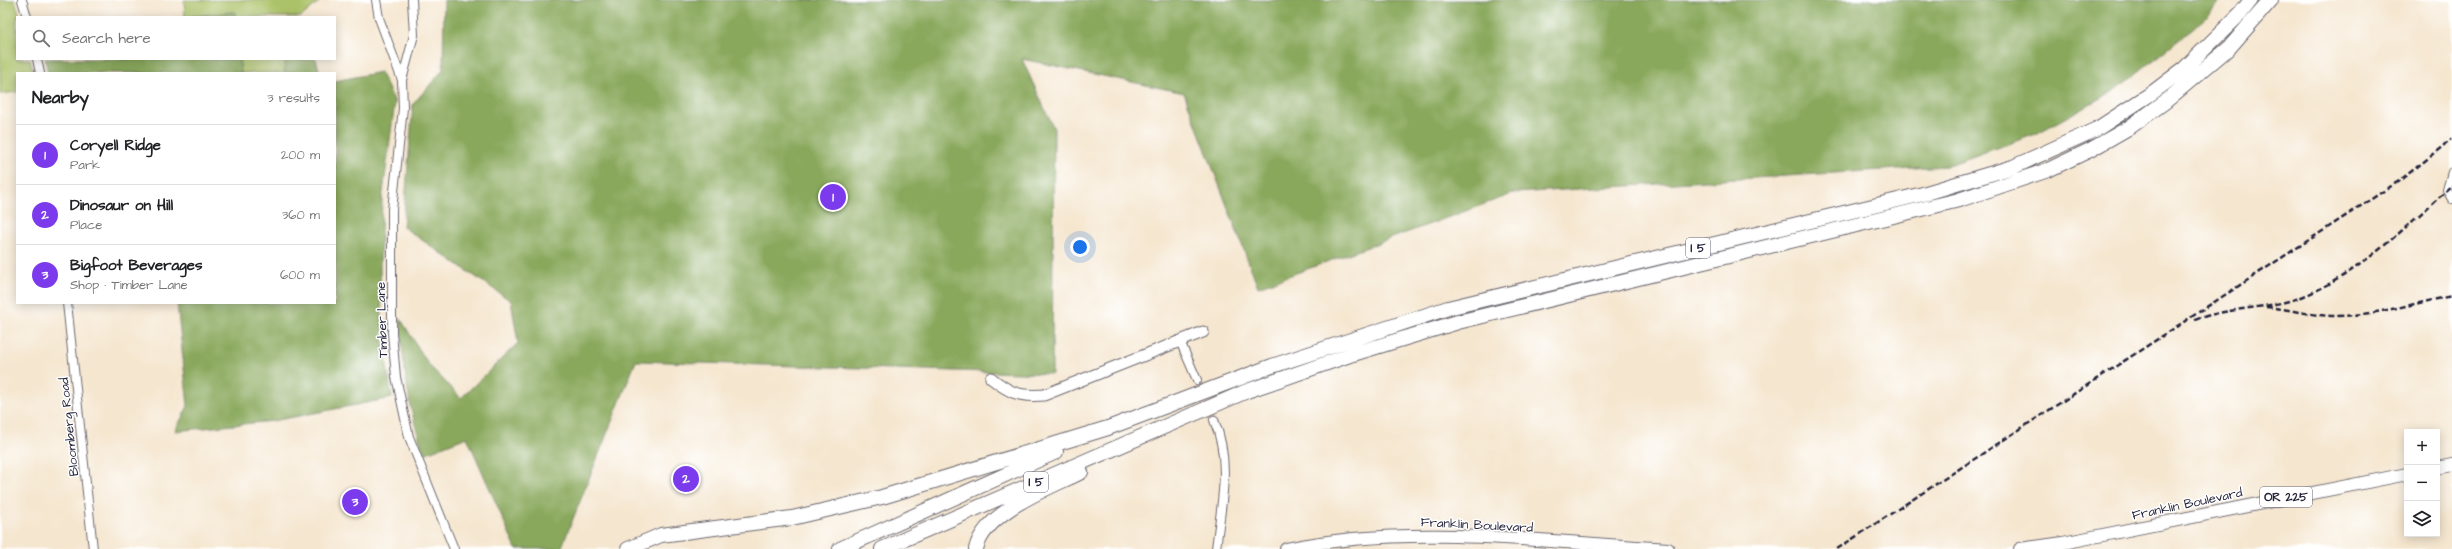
<!DOCTYPE html>
<html lang="en">
<head>
<meta charset="utf-8">
<style>
	body { margin:0; font-family:"Architects Daughter",sans-serif; background:#f2f2f2; color:#202124 }
	.controls { position:absolute; right:12px; bottom:12px; display:grid; overflow:hidden; border-radius:0px; box-shadow:0 2px 10px #0003 }
	.controls button { width:36px; height:36px; display:grid; place-items:center; padding:0; border:0; border-bottom:1px solid #e0e0e0; background:#fff; color:#202124; font:20px sans-serif }
	.you { position:absolute; left:1080px; top:247px; width:14px; height:14px; margin:-10px; border:3px solid #fff; border-radius:50%; background:#1a73e8; box-shadow:0 0 0 6px #1a73e833 }
	.badge { display:grid; place-items:center; width:26px; height:26px; border-radius:50%; background:#7c3aed; color:#fff; font-size:13px; font-weight:700 }
	.pin { position:absolute; translate:-50% -50%; border:2px solid #fff; box-shadow:0 1px 4px #0006 }
	.list { margin:0; padding:0; list-style:none }
	h2 { display:flex; justify-content:space-between; align-items:center; height:52px; margin:0; padding:0 16px; font-size:17px }
	h2 small { font-size:13px; font-weight:400; color:#757577 }
	.list li { display:grid; grid-template-columns:26px 1fr auto; gap:12px; align-items:center; box-sizing:border-box; height:60px; padding:0 16px; border-top:1px solid #e0e0e0 }
	.list b { display:block; font-size:15px; white-space:nowrap }
	.list p { margin:0; font-size:13px; white-space:nowrap; color:#757577 }
	.list em { font-size:13px; font-style:normal; color:#757577 }
	.icon { flex:none; width:22px; height:22px; fill:none; stroke:currentColor; stroke-width:2; stroke-linecap:round; stroke-linejoin:round }
	.map { position:relative; flex:none; width:2452px; height:549px; overflow:hidden }
	.search { position:absolute; background:#fff; box-shadow:0 2px 10px #0003; left:16px; top:16px; width:320px; height:44px; display:flex; align-items:center; gap:10px; box-sizing:border-box; padding:0 14px; border-radius:0px; color:#757577; font-size:15px }
	.panel { position:absolute; background:#fff; box-shadow:0 2px 10px #0003; left:16px; top:72px; width:320px; height:232px; border-radius:0px }
	.map>svg:first-child { display:block }
	.green { fill:#acc267; stroke:#677251 }
	.forest { fill:#89a85c; stroke:#56654c }
	.lines { fill:none; stroke-linecap:round; stroke-linejoin:round }
	.street-tunnel { stroke:#cbbfb1; stroke-width:8; stroke-dasharray:8 4; stroke-linecap:butt }
	.street-casing { stroke:#6c676f; stroke-width:10 }
	.secondary-casing { stroke:#6c676f; stroke-width:13 }
	.primary-casing { stroke:#6c676f; stroke-width:14 }
	.highway-casing { stroke:#6c676f; stroke-width:16 }
	.street { stroke:#fff; stroke-width:8 }
	.secondary { stroke:#fff; stroke-width:11 }
	.primary { stroke:#fff; stroke-width:12 }
	.highway { stroke:#fff; stroke-width:14 }
	.rail { stroke:#22223b; stroke-width:2.5; stroke-dasharray:6 3; stroke-linecap:butt }
	.labels { text-anchor:middle; stroke-width:3; stroke-linejoin:round; paint-order:stroke }
	.shield { fill:#fff; stroke:#646476; stroke-width:1 }
	.shield-label { font-size:12px; font-weight:bold; fill:#22223b }
	.street-label { font-size:13px; fill:#22223b; stroke:#fff }
</style>
</head>
<body>
<div class="map">
<svg width="2452" height="549" viewBox="0 0 2452 549">
	<rect width="100%" height="100%" fill="#fff"/>
	<filter id="ink" filterUnits="userSpaceOnUse"><feTurbulence type="fractalNoise" baseFrequency=".025" numOctaves="2"/><feDisplacementMap in="SourceGraphic" scale="8" xChannelSelector="R" yChannelSelector="G"/><feConvolveMatrix kernelMatrix="1 2 1 2 8 2 1 2 1" color-interpolation-filters="sRGB"/></filter>
	<filter id="wash" filterUnits="userSpaceOnUse"><feTurbulence type="fractalNoise" baseFrequency=".012" numOctaves="4" result="noise"/><feDisplacementMap in="SourceGraphic" scale="16" xChannelSelector="R" yChannelSelector="G"/><feGaussianBlur stdDeviation="0.9" result="paint"/><feColorMatrix in="noise" values="0 0 0 0 0 0 0 0 0 0 0 0 0 0 0 0 0 1.4 0 .05"/><feComposite in="paint" operator="in"/></filter>
	<g filter="url(#wash)">
		<rect width="100%" height="100%" fill="#f5e6cf"/>
		<path class="green" d="M0,0H15L20,17H17V59H30L33,73H17V92L0,94Z
			M184,0H321L301,17H235L234,12L185,17Z
			M239,59H285V73H241Z"/>
		<path class="forest" d="M444,0H2220L2209,15L2117,89L2036,134L1946,166L1515,193L1258,287L1184,93L1022,59L1054,129L1052,374L636,361L561,549H516L467,437L424,454C408,408 403,366 400,318L429,365L461,398L518,343L511,301L403,227L413,104L443,70Z
			M235,12V17H182H185Z
			M45,59H239L241,73H48Z
			M285,59H316L320,73H285Z
			M380,72L395,102L382,200L380,267L383,341L392,398L273,421L175,431L188,406L177,303H335V81Z"/>
	</g>
	<g filter="url(#ink)">
		<g class="lines">
			<path class="street-tunnel" d="M1197,380L1214,420"/>
			<g class="street-casing">
				<path id="street" d="M22,0L27,17
					M376,0L379,18L402,80
					M412,0L414,35L402,80L403,108L392,210V333L396,377L409,437L454,549
					M37,59L40,73
					M2452,172L2447,190L2452,199
					M67,303L93,549
					M1180,341L1197,380
					M1214,420C1232,463 1221,504 1216,549"/>
			</g>
			<g class="secondary-casing">
				<path id="secondary" d="M991,378C1010,393 1019,397 1044,395L1203,332"/>
			</g>
			<g class="primary-casing">
				<path id="primary" d="M2437,468L2452,465
					M1286,549C1408,523 1544,542 1668,549
					M2020,549L2063,543L2407,474"/>
			</g>
			<g class="highway-casing">
				<path id="highway" d="M628,549L661,535L792,518L882,497L1108,428L1272,366L1448,308L1923,194L2013,167L2097,129L2152,93L2185,68L2240,14L2251,0
					M840,549L1056,452
					M882,549L1247,391L1353,354L1458,322L1959,200L2048,170L2090,150L2130,127L2166,101L2229,48L2271,0
					M976,549C985,511 1049,488 1081,472"/>
			</g>
			<use href="#street" class="street"/>
			<use href="#secondary" class="secondary"/>
			<use href="#primary" class="primary"/>
			<use href="#highway" class="highway"/>
			<path class="rail" d="M2266,307C2289,309 2312,316 2335,316C2374,316 2414,303 2452,296
				M2195,320C2230,306 2270,310 2304,296C2361,273 2407,225 2452,186
				M1837,549L2399,181L2443,147L2452,138"/>
		</g>
	</g>
	<g class="labels">
		<g class="shield">
			<rect x="1686" y="238" width="24" height="20" rx="3"/>
			<rect x="1024" y="472" width="24" height="20" rx="3"/>
			<rect x="2260" y="487" width="52" height="20" rx="3"/>
		</g>
		<g class="shield-label">
			<text x="1698" y="252">I 5</text>
			<text x="1036" y="486">I 5</text>
			<text x="2286" y="501">OR 225</text>
		</g>
		<g class="street-label">
			<text transform="translate(381 320) rotate(-92)" y="5">Timber Lane</text>
			<text transform="translate(68 427) rotate(-96)" y="5">Bloomberg Road</text>
			<text transform="translate(2187 503) rotate(-12)" y="5">Franklin Boulevard</text>
			<text transform="translate(1477 524) rotate(3)" y="5">Franklin Boulevard</text>
		</g>
	</g>
</svg>
<div class="controls">
<button>+</button>
<button>−</button>
<button><svg class="icon" aria-label="layers" viewBox="0 0 24 24"><path d="M12 4l9 5-9 5-9-5zM3 14l9 5 9-5"/></svg></button>
</div>
<div class="you"></div>
<div class="pin badge" style="left:833px;top:197px">1</div>
<div class="pin badge" style="left:686px;top:479px">2</div>
<div class="pin badge" style="left:355px;top:502px">3</div>
<div class="search"><svg class="icon" aria-label="search" viewBox="0 0 24 24"><circle cx="10" cy="10" r="6"/><path d="M15 15l6 6"/></svg>Search here</div>
<section class="panel">
<h2>Nearby<small>3 results</small></h2>
<ul class="list">
<li><span class="badge">1</span><div><b>Coryell Ridge</b><p>Park</p></div><em>200 m</em></li>
<li><span class="badge">2</span><div><b>Dinosaur on Hill</b><p>Place</p></div><em>360 m</em></li>
<li><span class="badge">3</span><div><b>Bigfoot Beverages</b><p>Shop · Timber Lane</p></div><em>600 m</em></li>
</ul>
</section>
</div>
</body>
</html>
